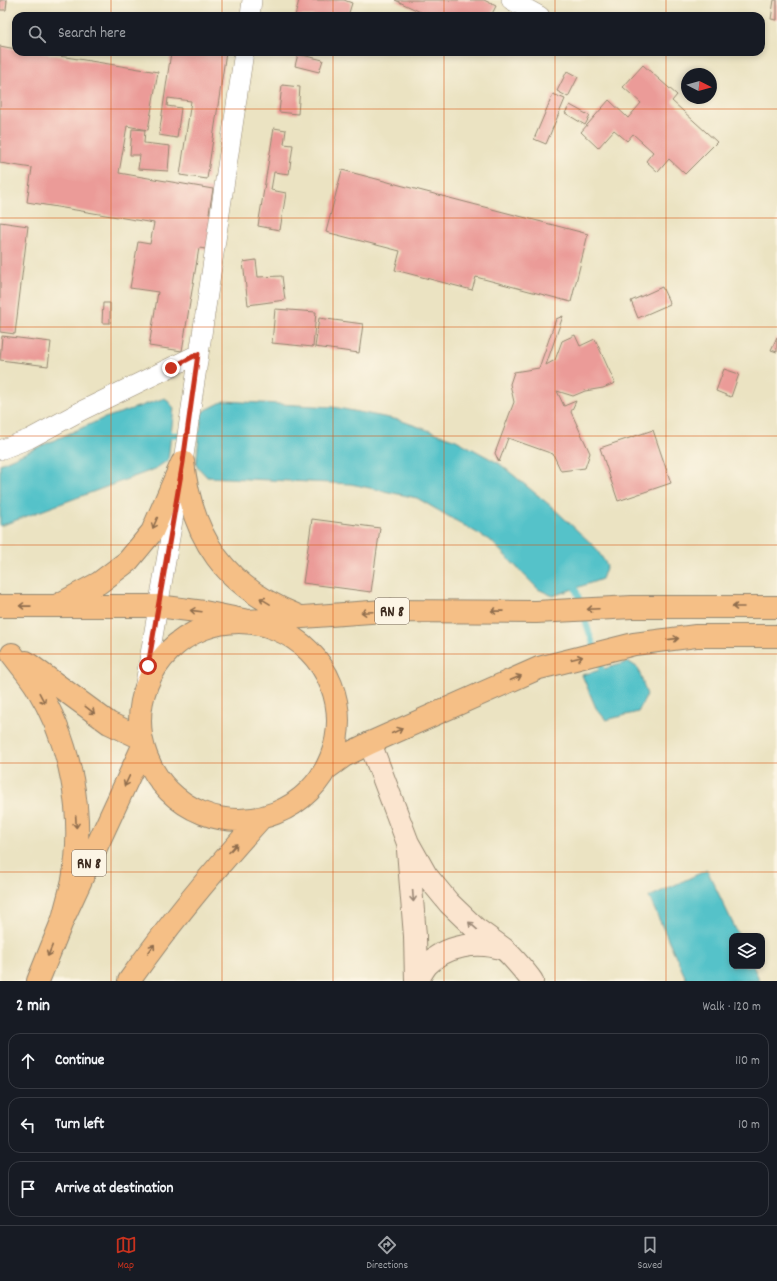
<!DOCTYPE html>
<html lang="en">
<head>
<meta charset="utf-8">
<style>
	body { margin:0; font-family:Dekko,sans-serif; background:#242831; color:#f1f3f6 }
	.controls { position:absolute; right:12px; bottom:12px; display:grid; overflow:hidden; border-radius:8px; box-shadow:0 2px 6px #0003 }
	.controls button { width:36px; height:36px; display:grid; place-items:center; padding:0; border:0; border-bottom:1px solid #363941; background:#171b24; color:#f1f3f6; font:20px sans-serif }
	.compass { position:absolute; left:681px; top:68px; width:36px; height:36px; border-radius:50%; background:#171b24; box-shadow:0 2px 6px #0003; rotate:96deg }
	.stop { position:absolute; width:12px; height:12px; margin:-9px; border:3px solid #c8321e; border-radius:50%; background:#fff }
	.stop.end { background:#c8321e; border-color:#fff; box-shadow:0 1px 4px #0008 }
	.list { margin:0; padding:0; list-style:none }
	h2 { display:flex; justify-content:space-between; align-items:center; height:52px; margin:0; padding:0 16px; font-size:17px }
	h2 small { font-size:13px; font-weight:400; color:#9ea1a6 }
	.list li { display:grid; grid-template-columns:26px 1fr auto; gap:12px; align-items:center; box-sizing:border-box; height:56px; margin:0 8px 8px; padding:0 8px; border:1px solid #363941; border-radius:12px }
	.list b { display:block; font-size:15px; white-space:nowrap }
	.list em { font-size:13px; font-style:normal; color:#9ea1a6 }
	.icon { flex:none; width:22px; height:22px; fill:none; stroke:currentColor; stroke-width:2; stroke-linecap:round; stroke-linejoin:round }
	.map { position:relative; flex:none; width:777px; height:981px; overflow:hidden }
	.search { position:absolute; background:#171b24; box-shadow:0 2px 6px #0003; left:12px; right:12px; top:12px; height:44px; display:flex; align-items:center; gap:10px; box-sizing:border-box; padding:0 14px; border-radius:12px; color:#9ea1a6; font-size:15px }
	.sheet { height:244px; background:#171b24 }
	nav { display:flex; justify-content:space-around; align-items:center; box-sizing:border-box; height:56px; border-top:1px solid #363941; background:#171b24; font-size:11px; color:#9ea1a6 }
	nav a { display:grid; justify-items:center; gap:2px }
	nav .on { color:#c8321e }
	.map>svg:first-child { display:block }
	.water { fill:#54c2c9; stroke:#487674 }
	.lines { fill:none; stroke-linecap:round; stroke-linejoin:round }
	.stream { stroke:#54c2c9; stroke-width:6 }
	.building { fill:#eb9b98 }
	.street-casing { stroke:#938670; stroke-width:20 }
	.secondary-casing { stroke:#938670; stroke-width:24 }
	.highway-casing { stroke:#938670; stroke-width:24 }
	.street { stroke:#fff; stroke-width:19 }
	.secondary { stroke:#fbe5cf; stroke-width:22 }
	.highway { stroke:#f5bf86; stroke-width:22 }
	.oneway { stroke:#8f6d4d }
	.oneway2 { stroke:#9b8876 }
	.route { stroke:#c8321e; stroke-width:5 }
	.grid { fill:none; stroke:#d7540e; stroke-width:1; stroke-opacity:0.55 }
	.labels { text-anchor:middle; stroke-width:3.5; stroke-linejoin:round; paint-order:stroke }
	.shield { fill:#fcf5e5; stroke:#75675a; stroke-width:1 }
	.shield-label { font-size:15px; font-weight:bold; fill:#3b2a1e }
</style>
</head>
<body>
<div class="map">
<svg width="777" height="981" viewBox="0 0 777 981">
	<rect width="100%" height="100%" fill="#fcf5e5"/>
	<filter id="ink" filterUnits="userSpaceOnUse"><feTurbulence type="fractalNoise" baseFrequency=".025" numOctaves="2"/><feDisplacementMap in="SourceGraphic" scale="8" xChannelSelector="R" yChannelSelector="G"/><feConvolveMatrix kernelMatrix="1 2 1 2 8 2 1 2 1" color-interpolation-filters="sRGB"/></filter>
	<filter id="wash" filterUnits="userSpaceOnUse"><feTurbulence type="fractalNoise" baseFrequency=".012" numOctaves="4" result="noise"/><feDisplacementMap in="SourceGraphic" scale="16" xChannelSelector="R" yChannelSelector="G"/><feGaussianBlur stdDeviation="0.9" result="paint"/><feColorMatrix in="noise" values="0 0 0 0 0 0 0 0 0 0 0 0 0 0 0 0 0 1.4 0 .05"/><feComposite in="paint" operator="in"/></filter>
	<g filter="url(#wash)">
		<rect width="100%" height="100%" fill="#ebe3c2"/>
		<path class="water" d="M165,398L174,408L168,460L155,469L0,526V464L102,419Z
			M224,401L333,407L399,420L456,440L500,464L552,507L595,547L607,565L602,579L553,596L538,589L491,541L417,498L351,484L207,477L196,465L202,412Z
			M629,662L638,668L647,695L638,712L606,720L596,708L582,675Z
			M707,870L739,936H732V966H753L760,981H687L649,897Z"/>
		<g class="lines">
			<path class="stream" d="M163,435L208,434
				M573,581L581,605
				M583,614L604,677"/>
		</g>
		<g id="blocks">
			<path class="building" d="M0,0H7L6,10H0Z
				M299,0H344L352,3L348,16H295Z
				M395,0H484L496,6L491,16H429Z
				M774,0H777V20L771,19Z
				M0,46L16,49V52H35L158,72L148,130L127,126L119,173L213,189L209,213L218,215L212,250L199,248L182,351L149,346L158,292L130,288L138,242L150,244L154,223L27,202L32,168L0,163Z
				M171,52H226L207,179L180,175L191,101L168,98L167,106L181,108L177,138L159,135Z
				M298,54L323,60L319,72L295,66Z
				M643,65L677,95L672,101L717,142L685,174L669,159L658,172L646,161L653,152L633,134L627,141L614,130L598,148L581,132L609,100L628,118L641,103L623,87Z
				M567,71L578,77L568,97L557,91Z
				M282,85L300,87L298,114L279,112Z
				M553,94L565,99L546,144L534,139Z
				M570,105L590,116L585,125L565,113Z
				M274,128L286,130L284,144L293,145L289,174L274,172L271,190L286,193L280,230L258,226Z
				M132,129L145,130L144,143L170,146L168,171L138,169L140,155H130Z
				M342,170L588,234L571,302L476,277L472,290L395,270L400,251L326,232Z
				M0,222L28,226L15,334L0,332Z
				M256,260L258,277L282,276L285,300L248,305L243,262Z
				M662,287L670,304L638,318L631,301Z
				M103,303H110V323H102Z
				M275,309L316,312L313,347L272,343Z
				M563,316L546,365L555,360L562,341L575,335L580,346L595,339L615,383L603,388L585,391L573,396L557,391L564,406L576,401L571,412L590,453L585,468L561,471L553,454L508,438L499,462L495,453L514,402L510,384L514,372L539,368L556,319Z
				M319,318L363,324L359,353L315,347Z
				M2,336L51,342L48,366L0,360Z
				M777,337V352L771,350Z
				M724,369L739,374L731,397L716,391Z
				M653,430L671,483L618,501L600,448Z
				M312,519L380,528L371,592L303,583Z"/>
		</g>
	</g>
	<g filter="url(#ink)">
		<use href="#blocks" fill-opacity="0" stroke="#938670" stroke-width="1"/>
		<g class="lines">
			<g class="street-casing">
				<path id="street" d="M511,0L540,16
					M250,16L252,0
					M0,450L29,439L83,410L198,354
					M143,695L183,462L244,52"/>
			</g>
			<g class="secondary-casing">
				<path id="secondary" d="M370,743L408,843L426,875L449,903L475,928L504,949
					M408,850L415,936L416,981
					M417,981C420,976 423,970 427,965C445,946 478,940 503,949C508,951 528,975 532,981"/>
			</g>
			<g class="highway-casing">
				<path id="highway" d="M183,462C192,539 225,587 298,616
					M58,605L99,583L128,561L152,532L182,463
					M0,606H158L204,612L248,621L384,611L536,612L632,607H777
					M140 721a99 99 0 1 1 198 0a99 99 0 1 1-198 0Z
					M12,654C20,665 29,675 36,686C71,742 85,815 73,880C70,893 66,906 63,919
					M26,662L109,723L141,738
					M326,769L344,756L370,743L539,668L634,644L696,636H777
					M38,981L63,919L143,746
					M129,981C169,924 214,870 261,818"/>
			</g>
			<use href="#street" class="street"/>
			<use href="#secondary" class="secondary"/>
			<use href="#highway" class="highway"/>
		</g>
		<defs><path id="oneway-shaft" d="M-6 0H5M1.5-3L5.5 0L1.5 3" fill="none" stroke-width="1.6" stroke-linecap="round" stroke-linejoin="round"/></defs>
		<g class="oneway">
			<use href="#oneway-shaft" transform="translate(155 523) rotate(114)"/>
			<use href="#oneway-shaft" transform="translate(265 601) rotate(-149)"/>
			<use href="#oneway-shaft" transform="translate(25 606) rotate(-179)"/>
			<use href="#oneway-shaft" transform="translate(738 607) rotate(180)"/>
			<use href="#oneway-shaft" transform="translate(593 609) rotate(177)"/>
			<use href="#oneway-shaft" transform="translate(196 611) rotate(-173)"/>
			<use href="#oneway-shaft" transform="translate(497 611) rotate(-179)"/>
			<use href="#oneway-shaft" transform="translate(367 612) rotate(177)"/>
			<use href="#oneway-shaft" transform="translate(673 639) rotate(-7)"/>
			<use href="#oneway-shaft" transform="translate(577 658) rotate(-14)"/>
			<use href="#oneway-shaft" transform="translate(516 678) rotate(-23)"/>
			<use href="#oneway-shaft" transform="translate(42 698) rotate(62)"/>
			<use href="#oneway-shaft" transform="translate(90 710) rotate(38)"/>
			<use href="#oneway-shaft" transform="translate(397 731) rotate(-25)"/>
			<use href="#oneway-shaft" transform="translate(127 781) rotate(115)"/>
			<use href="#oneway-shaft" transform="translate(76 822) rotate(87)"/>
			<use href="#oneway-shaft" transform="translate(233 848) rotate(-48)"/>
			<use href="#oneway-shaft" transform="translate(151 949) rotate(-55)"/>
			<use href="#oneway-shaft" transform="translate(50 951) rotate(112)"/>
		</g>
		<g class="oneway2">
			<use href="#oneway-shaft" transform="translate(413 896) rotate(86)"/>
			<use href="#oneway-shaft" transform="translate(473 926) rotate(-139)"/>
		</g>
	</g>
	<g class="lines" filter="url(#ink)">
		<path class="route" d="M148,666L183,462L198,354L171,368"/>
	</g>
	<path class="grid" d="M111,0V16M222,0V16M333,0V16M444,0V16M555,0V16M666,0V16M111,52V981M222,52V981M333,52V981M444,52V981M555,52V981M666,52V981M0,109H777M0,218H777M0,327H777M0,436H777M0,545H777M0,654H777M0,763H777M0,872H777"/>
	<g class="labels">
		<g class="shield">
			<rect x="375" y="598" width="34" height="26" rx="3"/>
			<rect x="72" y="850" width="34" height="26" rx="3"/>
		</g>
		<g class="shield-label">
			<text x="392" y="616">RN 8</text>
			<text x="89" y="868">RN 8</text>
		</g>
	</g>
</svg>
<div class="controls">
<button><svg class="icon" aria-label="layers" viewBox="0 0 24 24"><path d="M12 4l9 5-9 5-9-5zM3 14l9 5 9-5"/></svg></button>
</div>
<svg class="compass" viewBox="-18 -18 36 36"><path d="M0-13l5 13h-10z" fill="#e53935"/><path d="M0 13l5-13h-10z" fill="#9ea1a6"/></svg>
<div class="stop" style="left:148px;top:666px"></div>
<div class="stop end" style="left:171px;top:368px"></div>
<div class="search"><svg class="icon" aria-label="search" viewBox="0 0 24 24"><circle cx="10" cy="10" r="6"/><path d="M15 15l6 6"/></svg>Search here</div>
</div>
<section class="sheet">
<h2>2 min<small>Walk · 120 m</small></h2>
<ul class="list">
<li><svg class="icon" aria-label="ahead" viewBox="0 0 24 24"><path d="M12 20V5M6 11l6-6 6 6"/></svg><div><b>Continue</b></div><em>110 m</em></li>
<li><svg class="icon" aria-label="left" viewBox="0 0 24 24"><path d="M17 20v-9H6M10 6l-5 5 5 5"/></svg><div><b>Turn left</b></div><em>10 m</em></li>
<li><svg class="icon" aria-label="arrive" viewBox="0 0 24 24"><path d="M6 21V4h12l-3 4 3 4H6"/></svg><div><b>Arrive at destination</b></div></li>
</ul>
</section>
<nav>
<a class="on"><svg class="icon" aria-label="map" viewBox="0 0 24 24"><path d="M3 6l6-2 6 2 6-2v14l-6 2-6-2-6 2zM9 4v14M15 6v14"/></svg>Map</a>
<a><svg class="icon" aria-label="directions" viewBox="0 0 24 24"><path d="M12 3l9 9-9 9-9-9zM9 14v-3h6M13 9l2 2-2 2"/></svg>Directions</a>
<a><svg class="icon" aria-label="saved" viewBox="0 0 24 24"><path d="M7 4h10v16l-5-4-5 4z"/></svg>Saved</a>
</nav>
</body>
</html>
